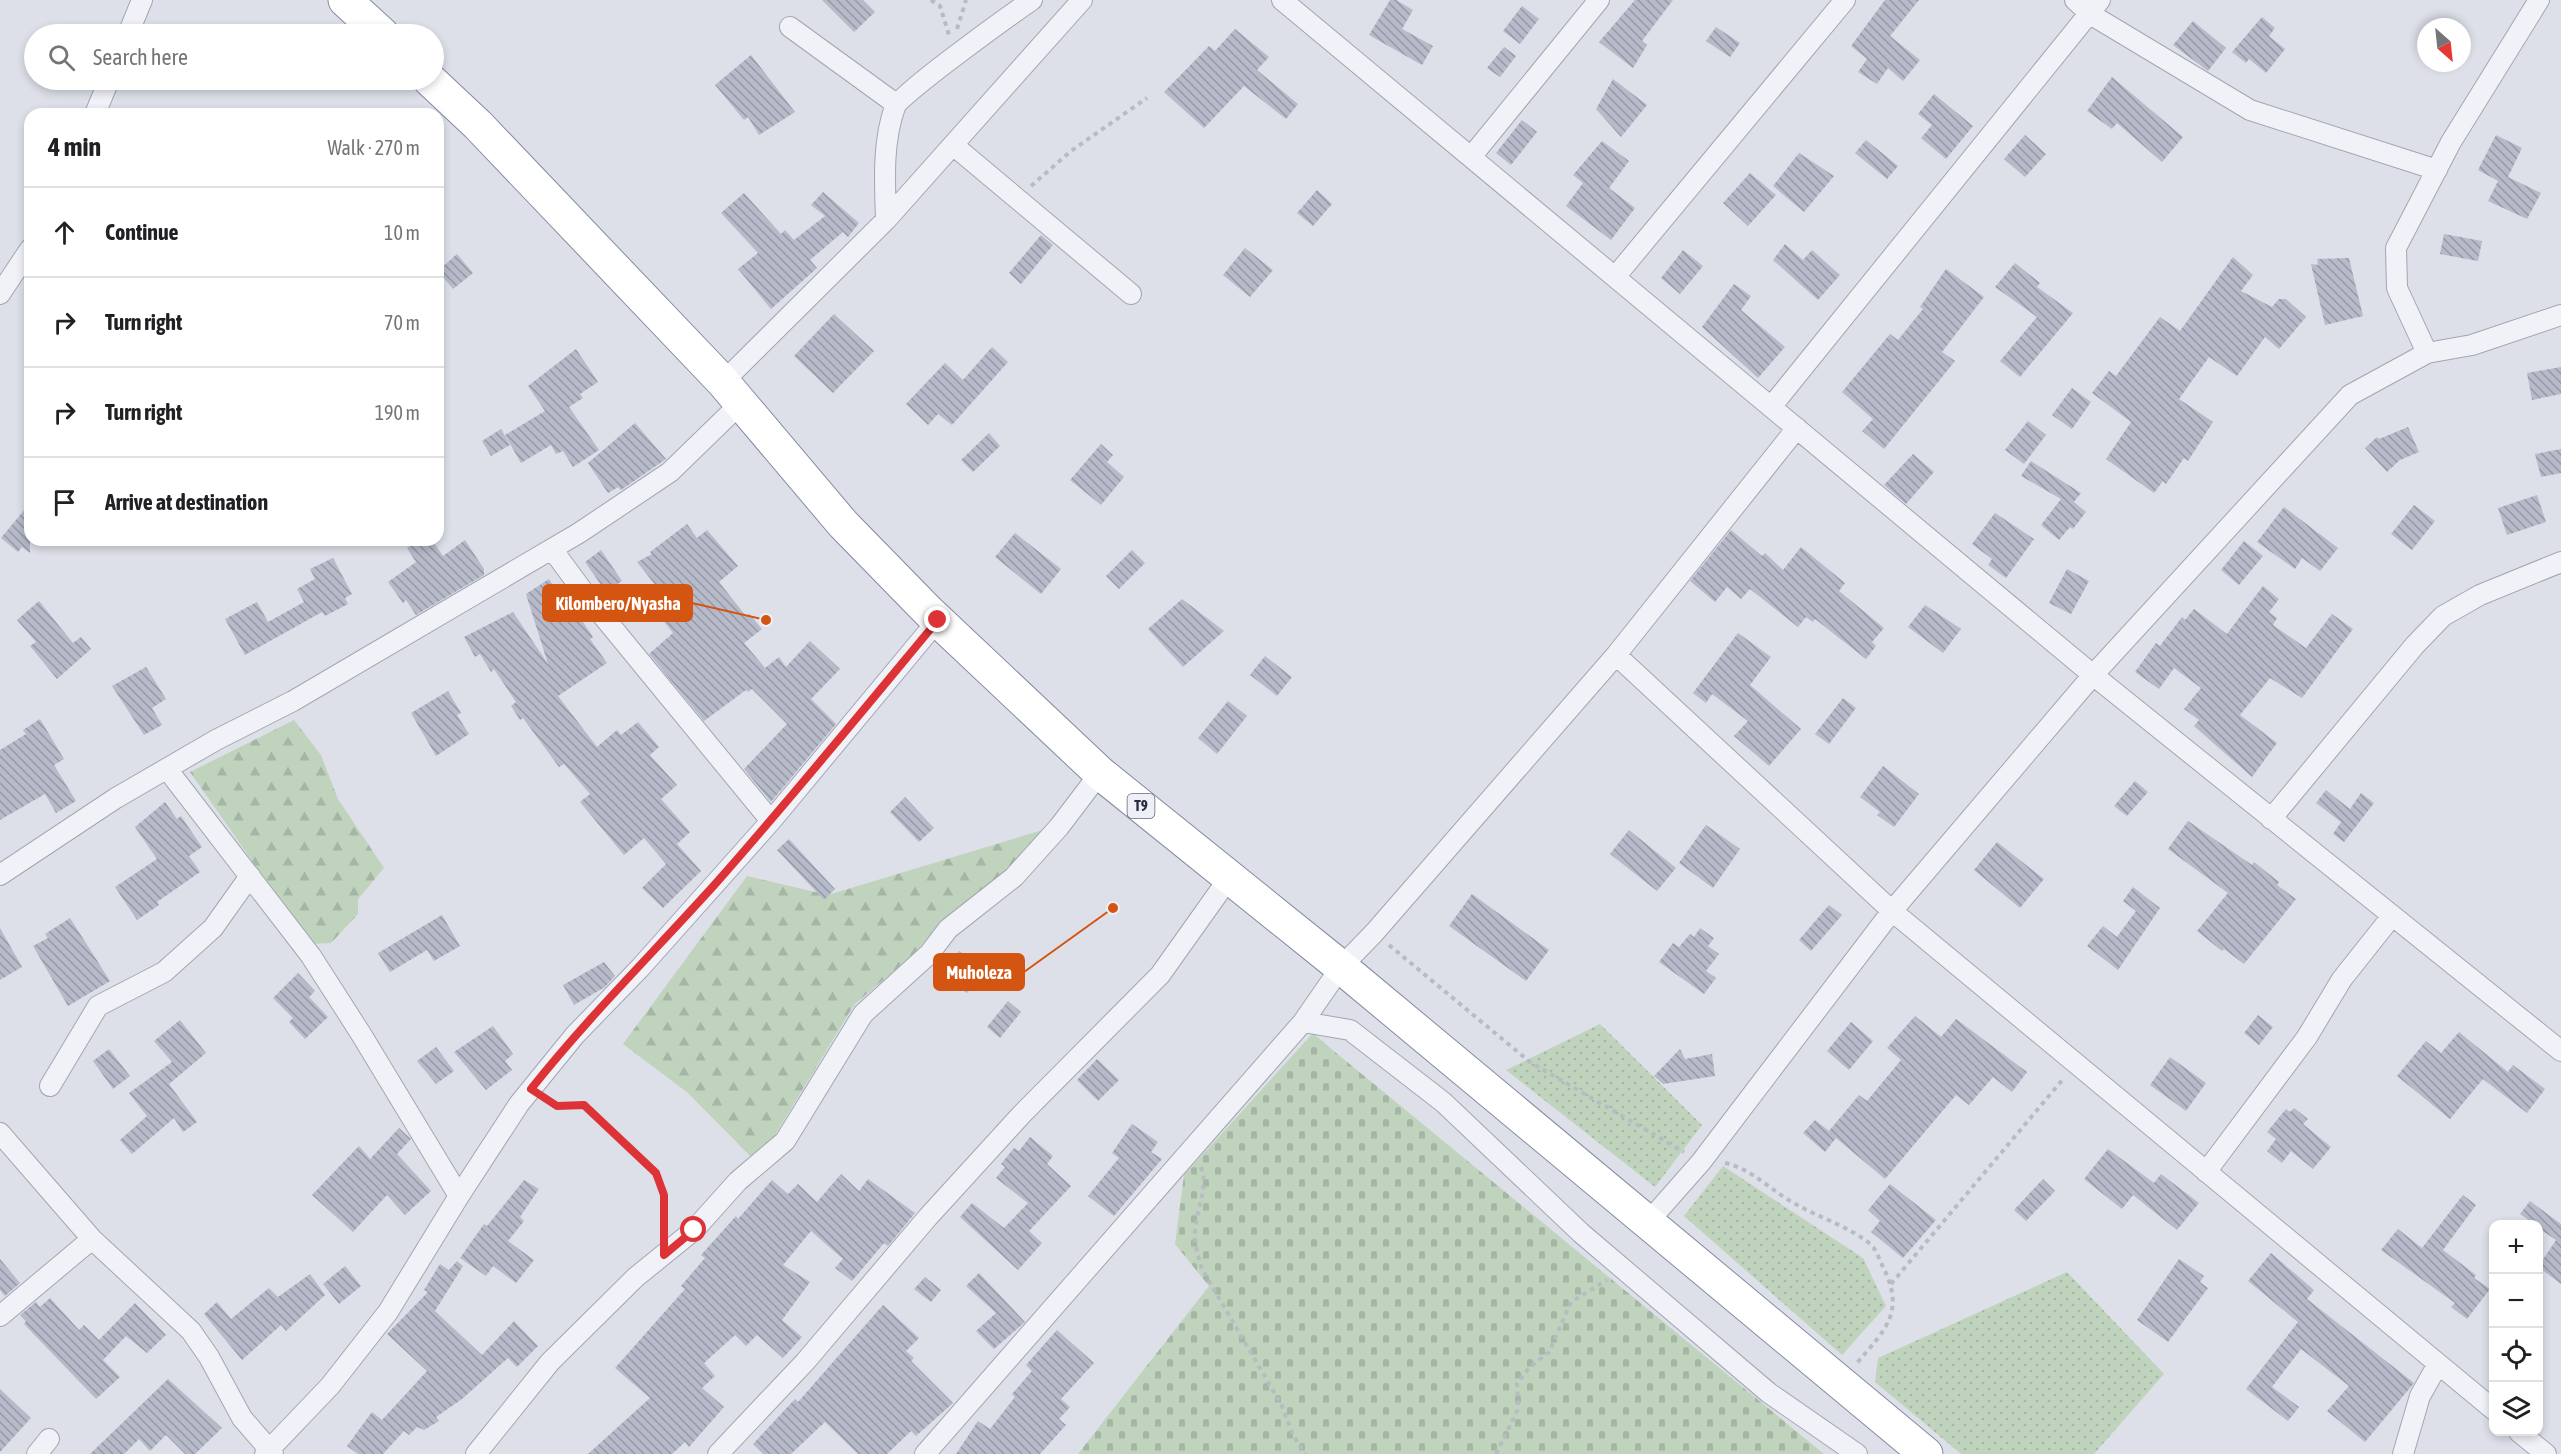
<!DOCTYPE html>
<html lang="en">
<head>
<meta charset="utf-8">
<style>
	body { margin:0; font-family:"Asap Condensed",sans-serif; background:#f2f2f2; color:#202124 }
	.controls { position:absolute; right:18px; bottom:18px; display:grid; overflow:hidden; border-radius:12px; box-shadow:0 3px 9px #0003 }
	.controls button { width:54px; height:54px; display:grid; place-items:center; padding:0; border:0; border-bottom:2px solid #e0e0e0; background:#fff; color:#202124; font:30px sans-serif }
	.compass { position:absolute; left:2417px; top:18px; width:54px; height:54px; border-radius:50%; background:#fff; box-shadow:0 3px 9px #0003; rotate:153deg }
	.stop { position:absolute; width:18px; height:18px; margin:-14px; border:4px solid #dd3337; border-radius:50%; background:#fff }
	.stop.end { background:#dd3337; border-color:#fff; box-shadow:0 2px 6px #0008 }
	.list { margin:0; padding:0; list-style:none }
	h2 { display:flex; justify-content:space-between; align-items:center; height:78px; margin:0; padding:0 24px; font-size:26px }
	h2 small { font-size:20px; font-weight:400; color:#757577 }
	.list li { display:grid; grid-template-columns:39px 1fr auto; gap:18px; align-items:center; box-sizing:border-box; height:90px; padding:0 24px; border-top:2px solid #e0e0e0 }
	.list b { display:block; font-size:22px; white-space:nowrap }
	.list em { font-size:20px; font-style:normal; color:#757577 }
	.icon { flex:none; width:33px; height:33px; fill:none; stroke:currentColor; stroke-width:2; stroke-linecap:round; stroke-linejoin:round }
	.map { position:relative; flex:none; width:2561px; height:1454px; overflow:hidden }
	.search { position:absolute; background:#fff; box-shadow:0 3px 9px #0003; left:24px; top:24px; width:420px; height:66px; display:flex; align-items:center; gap:15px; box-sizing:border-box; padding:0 21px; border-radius:33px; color:#757577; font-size:22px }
	.panel { position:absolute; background:#fff; box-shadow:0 3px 9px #0003; left:24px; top:108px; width:420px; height:438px; border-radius:18px }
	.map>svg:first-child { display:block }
	.grass { fill:url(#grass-dots) }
	.forest { fill:url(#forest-firs) }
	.cemetery { fill:url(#cemetery-stones) }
	.building { fill:url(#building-back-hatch) }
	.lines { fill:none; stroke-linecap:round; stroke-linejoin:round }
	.street-casing { stroke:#a2a6b3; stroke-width:22 }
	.highway-casing { stroke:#838ba1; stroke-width:35 }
	.path { stroke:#b7bbc4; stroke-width:4; stroke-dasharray:4.5 4.5; stroke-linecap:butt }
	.street { stroke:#f0f2f7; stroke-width:20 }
	.highway { stroke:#fff; stroke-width:33 }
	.route { stroke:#dd3337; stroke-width:8 }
	.labels { text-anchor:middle; stroke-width:4.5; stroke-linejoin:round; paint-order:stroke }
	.shield { fill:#edf0f6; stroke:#616777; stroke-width:1.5 }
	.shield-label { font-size:15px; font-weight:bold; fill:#252c41 }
	.leader { fill:none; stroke:#d45411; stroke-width:2 }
	.callout-dot { fill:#d45411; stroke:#edf0f6; stroke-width:2 }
	.callout { fill:#d45411; stroke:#d45411; stroke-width:2 }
	.callout-label { font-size:18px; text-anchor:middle; font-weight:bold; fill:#fff }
</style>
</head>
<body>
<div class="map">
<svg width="2561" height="1454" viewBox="0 0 2561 1454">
	<defs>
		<pattern id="grass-dots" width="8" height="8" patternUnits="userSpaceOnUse" patternTransform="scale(1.5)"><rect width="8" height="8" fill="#c0d4bd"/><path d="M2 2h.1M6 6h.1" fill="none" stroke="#a5b6a4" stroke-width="1.8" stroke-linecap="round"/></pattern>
		<pattern id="forest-firs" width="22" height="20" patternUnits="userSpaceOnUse" patternTransform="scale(1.5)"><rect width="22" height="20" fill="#c0d4bd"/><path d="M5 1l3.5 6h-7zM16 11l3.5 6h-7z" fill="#a5b6a4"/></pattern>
		<pattern id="cemetery-stones" width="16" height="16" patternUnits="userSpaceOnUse" patternTransform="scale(1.5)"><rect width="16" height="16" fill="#c0d4bd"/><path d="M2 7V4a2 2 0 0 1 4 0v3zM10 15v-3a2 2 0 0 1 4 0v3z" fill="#a5b6a4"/></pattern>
		<pattern id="building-back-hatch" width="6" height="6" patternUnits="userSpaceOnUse" patternTransform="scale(1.5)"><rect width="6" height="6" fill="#b7bbc9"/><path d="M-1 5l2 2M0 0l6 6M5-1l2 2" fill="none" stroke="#9598a5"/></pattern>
	</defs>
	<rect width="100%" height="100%" fill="#dde0e9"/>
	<path class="grass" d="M1600,1024L1702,1125L1655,1187L1506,1070Z
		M1723,1166L1863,1258L1886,1306L1842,1355L1684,1216Z
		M2067,1272L2164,1374L2094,1454H1961L1875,1382L1878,1358Z"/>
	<path class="forest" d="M294,720L321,755L338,799L384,868L358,899V914L331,943L310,944L190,772Z
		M1049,828L1004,878L935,928L915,953L854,1005L772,1140L752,1158L688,1093L623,1044L747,876L828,895Z"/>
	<path class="cemetery" d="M1313,1033L1335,1052L1824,1454H1078L1209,1286L1175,1244L1184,1175Z"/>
	<path class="building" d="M822,0H863L875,12L854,32Z
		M1390,0H1396L1413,10L1402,29L1433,46L1422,65L1369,35Z
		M1635,0H1673L1642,41L1647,45L1633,68L1599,42Z
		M1885,0H1919L1890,36L1920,60L1903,81L1888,68L1877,84L1858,72L1867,59L1851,46Z
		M1522,6L1539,19L1520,44L1503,31Z
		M2262,17L2275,28L2269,36L2285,49L2266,73L2249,59L2246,63L2232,52Z
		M2193,21L2226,48L2208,71L2173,45Z
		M1716,27L1740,43L1730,57L1706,41Z
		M1235,29L1269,57L1257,70L1298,104L1286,119L1244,86L1204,128L1164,92L1209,46L1215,51Z
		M1504,47L1516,56L1500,77L1487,68Z
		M751,55L795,112L759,135L748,117L744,120L715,85Z
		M2112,77L2183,137L2162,162L2117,123L2112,129L2087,111Z
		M1613,79L1647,105L1621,137L1596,109Z
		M1934,94L1973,126L1946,159L1921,138L1932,125L1918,114Z
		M1522,120L1537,132L1511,165L1496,153Z
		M2025,135L2046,154L2025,177L2004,159Z
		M2496,135L2522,148L2508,177L2541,193L2527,219L2488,201L2498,181L2478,170Z
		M1866,140L1898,166L1887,179L1855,153Z
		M1602,141L1629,161L1609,188L1635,208L1611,240L1566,206L1583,183L1573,175Z
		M1799,153L1834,176L1804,212L1773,186Z
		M1750,173L1776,195L1748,226L1723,203Z
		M1317,190L1332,204L1313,226L1297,213Z
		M823,192L859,223L848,237L843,232L810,260L817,268L771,309L738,269L758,253L721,213L744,193L781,234L785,230L794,240L825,216L811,205Z
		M2444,234L2482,241L2478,261L2440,254Z
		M1041,235L1053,245L1021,284L1009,273Z
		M1785,244L1803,260L1812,250L1840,275L1818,300L1773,260Z
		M1245,248L1273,270L1250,297L1223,275Z
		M1683,250L1703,266L1680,294L1661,278Z
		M457,254L473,273L453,289L438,271Z
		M2233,257L2253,275L2241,291L2272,307L2279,299H2286L2306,317L2279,349L2265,337L2237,376L2209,357L2179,399L2213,422L2188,461L2184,458L2166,484L2163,481L2154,493L2106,459L2131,422L2092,393L2109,371L2116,376L2160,317L2180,331Z
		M2349,258L2363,316L2325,325L2311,264L2318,265L2317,259Z
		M2015,263L2040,283L2037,287L2073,313L2020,377L2000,361L2037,317L1995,287Z
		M1946,269L1984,297L1942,352L1955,361L1884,449L1862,431L1873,419L1842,392L1890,334L1898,340L1923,309L1920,307Z
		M1734,284L1751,296L1741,310L1785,347L1758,378L1702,327Z
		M834,314L874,351L833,393L794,356Z
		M992,347L1008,362L952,425L938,414L928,425L906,404L945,363L963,380Z
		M576,349L598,382L580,394L583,398L569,407L599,450L573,467L563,451L556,454L551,445L521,463L505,435L545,411L528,386Z
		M2561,367V394L2532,400L2527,373Z
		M2072,388L2091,402L2072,429L2052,415Z
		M2028,421L2046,435L2024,464L2005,450Z
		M635,423L666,459L621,490L618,487L608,493L588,463Z
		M2408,427L2419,452L2400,460L2387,472L2365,448L2377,437L2379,439Z
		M501,429L510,445L491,456L482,441Z
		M989,433L1000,446L973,472L961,460Z
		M1101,444L1113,455L1107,462L1124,477L1101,505L1070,480Z
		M2561,449V473L2541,477L2535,454Z
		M1913,454L1934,472L1906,504L1884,485Z
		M2031,461L2081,493L2074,502L2086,512L2073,529L2070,527L2059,540L2041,525L2061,499L2021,476Z
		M2537,495L2546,522L2507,535L2498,508Z
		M30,503V553L22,547L18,552L1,538Z
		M2414,505L2435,521L2412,550L2391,534Z
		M2284,507L2338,548L2320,571L2302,558L2295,569L2257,542Z
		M1995,513L2034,539L2006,578L1988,565L1992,559L1972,544Z
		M687,524L697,538L707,530L738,566L719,582L746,616L749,614L762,629L744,643L765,668L779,657L786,667L810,641L840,669L811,699L836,724L771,802L744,769L787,724L752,689L748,692L746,690L704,721L649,654L673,633L658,614L671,605L637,562L652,554L650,552Z
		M1731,530L1762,556L1765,553L1783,570L1801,547L1845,583L1839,591L1884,628L1872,642L1876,646L1866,659L1815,619L1813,622L1806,617L1798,627L1750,589L1741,599L1727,587L1715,602L1690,581Z
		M1015,533L1061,569L1041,594L995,557Z
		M419,540H432L443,556L465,540L484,569V575L416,615L406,600L403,603L388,582L416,562L407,548Z
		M2244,541L2263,556L2239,585L2221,570Z
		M601,550L622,581L606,592L585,562Z
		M1132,550L1145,563L1119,589L1106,576Z
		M333,558L352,594L345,598L348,604L325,616L322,612L245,655L225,619L257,602L268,622L304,602L297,589L315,579L310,569Z
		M2067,569L2089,581L2071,614L2049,603Z
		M549,579L575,619L579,616L593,637L590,639L607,663L558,696L597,747L617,730L621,735L638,722L659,747L650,755L677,785L661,799L690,832L677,844L701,871L663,908L642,888L666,864L644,838L624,855L580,802L590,794L564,764L559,767L523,718L520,720L511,706L516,702L494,669L491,672L480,654L475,657L464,637L513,612L548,664L526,594Z
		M2263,586L2279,599L2269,612L2277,618L2273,625L2306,648L2332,614L2353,629L2302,698L2270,678L2240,715L2277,743L2252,777L2194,726L2199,720L2184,709L2201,688L2174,668L2159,689L2135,672L2156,643L2160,646L2182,617L2185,620L2194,609L2227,634Z
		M1182,599L1224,631L1183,667L1148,629Z
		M39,601L73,643L81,637L91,649L57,679L30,646L36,642L17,620Z
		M1925,605L1961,629L1943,653L1908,627Z
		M1738,633L1771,657L1750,685L1801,729L1769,766L1734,736L1748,721L1712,694L1706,703L1693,693Z
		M1265,656L1292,677L1277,696L1250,675Z
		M146,667L166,699L152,708L162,725L144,735L112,686Z
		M448,691L461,713L457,715L469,734L436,756L411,713Z
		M1843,698L1856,708L1829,744L1815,734Z
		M1228,701L1247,716L1217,754L1198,738Z
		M40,719L64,759L54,765L76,801L56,813L45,794L0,820V750L26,734L23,730Z
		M1883,766L1919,794L1894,827L1877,815L1880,812L1860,797Z
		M2135,781L2148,792L2127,816L2114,806Z
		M2326,790L2350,809L2361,793L2374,803L2344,842L2333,834L2341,822L2316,803Z
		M905,797L934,828L919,842L890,812Z
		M165,802L177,819L181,816L202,847L189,856L200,872L157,902L159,905L137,920L115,887L157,859L135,827Z
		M2188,821L2252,865L2254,862L2279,882L2277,885L2296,899L2244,964L2224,949L2222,951L2197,931L2228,893L2168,849Z
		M1706,825L1740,849L1713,888L1679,863Z
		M1629,830L1676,868L1657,891L1610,854Z
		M789,839L835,889L824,900L777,850Z
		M1997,842L2044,879L2020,908L1974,870Z
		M2133,887L2160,908L2118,970L2087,946L2103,926L2117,937L2136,911L2123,901Z
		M1472,894L1549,950L1526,981L1449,926Z
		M1829,905L1842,915L1811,951L1799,940Z
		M442,915L460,946L434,961L427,950L390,972L378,953Z
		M70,918L110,981L68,1006L33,946L48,938L45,934Z
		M0,928L22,967L0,980Z
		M1700,928L1714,938L1708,946L1719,954L1706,971L1716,978L1704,994L1659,962L1673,943L1679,947L1690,934L1694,937Z
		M959,951L985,971L967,993L941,974Z
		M604,962L615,976L605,987L574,1005L563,985Z
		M298,973L315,991L309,997L328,1017L305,1039L289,1022L293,1018L273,998Z
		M1008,1001L1021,1012L1000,1038L987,1027Z
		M2258,1015L2273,1027L2259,1045L2244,1033Z
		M1915,1016L1941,1037L1956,1019L2027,1072L2012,1092L1993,1077L1969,1105L1956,1095L1885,1179L1836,1138L1825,1152L1803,1133L1815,1120L1829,1131L1859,1095L1867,1101L1901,1060L1887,1048Z
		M180,1020L206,1053L169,1084L197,1122L183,1132L174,1118L132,1154L120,1140L147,1116L129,1093L172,1062L154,1041Z
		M1851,1022L1873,1041L1849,1070L1827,1051Z
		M493,1026L513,1054L505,1061L512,1070L486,1090L454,1052Z
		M2459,1032L2508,1072L2513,1065L2545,1089L2527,1113L2483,1079L2450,1119L2397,1076L2426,1041L2441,1053Z
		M436,1047L454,1071L436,1084L417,1061Z
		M109,1049L130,1076L113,1089L93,1061Z
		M1680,1049L1685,1059L1712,1054L1715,1076L1663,1084L1654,1076Z
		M2170,1057L2206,1083L2186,1111L2150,1085Z
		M1097,1059L1119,1080L1098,1101L1077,1080Z
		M2294,1108L2308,1119L2303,1124L2331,1147L2313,1169L2291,1151L2282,1163L2267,1151L2276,1139L2267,1132L2286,1109L2290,1112Z
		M1132,1124L1158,1142L1151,1152L1162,1159L1114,1216L1088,1196L1119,1158L1112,1153Z
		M399,1128L411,1139L397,1154L431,1191L405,1215L387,1195L353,1232L312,1195L359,1146L370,1159Z
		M1030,1137L1053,1156L1047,1164L1071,1186L1029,1231L1042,1243L1018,1270L960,1217L972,1203L1004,1228L1028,1203L996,1178L1005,1167L1001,1164L1014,1148L1019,1151Z
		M2108,1149L2154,1183L2161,1174L2199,1203L2177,1230L2133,1195L2122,1209L2084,1179Z
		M841,1174L859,1191L868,1179L915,1213L888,1246L884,1243L852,1281L835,1268L843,1259L811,1231L783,1265L810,1282L782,1320L802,1337L783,1358L757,1335L746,1346L735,1335L704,1363L715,1376L702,1388L724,1407L689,1447L685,1442L672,1454H588L650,1398L615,1368L685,1289L681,1286L705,1258L701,1255L736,1216L738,1219L772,1180L788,1194L798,1184L817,1202Z
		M2043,1179L2055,1191L2026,1221L2014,1210Z
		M524,1180L539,1189L520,1217L524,1221L508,1241L534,1260L516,1283L493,1266L486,1276L460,1258L484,1224L487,1226Z
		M1890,1184L1936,1220L1903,1258L1871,1232L1880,1221L1868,1210Z
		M2463,1195L2476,1205L2443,1250L2476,1275L2474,1278L2490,1289L2467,1319L2451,1307L2455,1303L2381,1250L2398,1229L2422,1248Z
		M2530,1201L2561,1224V1284L2538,1267L2556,1240L2538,1228V1224H2534L2520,1214Z
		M2271,1253L2314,1290L2307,1299L2414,1383L2365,1442L2327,1411L2349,1386L2301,1349L2272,1387L2299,1407L2288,1421L2246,1389L2298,1322L2248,1281Z
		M0,1259L20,1283L5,1296L0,1290Z
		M2179,1259L2204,1276L2200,1282L2208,1288L2168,1342L2137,1320Z
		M457,1261L463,1266L435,1311L482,1355L514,1321L538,1346L517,1367L508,1358L462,1399L436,1417L439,1421L424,1430L417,1427L409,1435L404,1431L383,1454H358L347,1446L372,1412L382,1420L427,1371L387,1334L428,1292L424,1290L440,1264L449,1270Z
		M345,1266L361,1286L339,1304L323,1284Z
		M979,1273L1025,1322L994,1349L976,1331L996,1313L966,1286Z
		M310,1274L325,1295L286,1331L281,1325L242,1360L204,1314L217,1302L231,1319L269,1288L278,1297Z
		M925,1277L941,1290L931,1302L914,1289Z
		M50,1298L79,1330L84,1325L99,1340L135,1303L166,1335L147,1353L126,1336L103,1360L120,1377L96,1399L24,1324L26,1321L20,1315L36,1302L40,1307Z
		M883,1305L919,1338L906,1351L914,1358L911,1361L953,1403L916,1436L911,1431L887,1454H858L825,1422L791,1454H763L753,1444L795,1399L798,1402Z
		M1057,1330L1094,1363L1061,1399L1070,1407L1059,1419L1066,1425L1040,1454H956L978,1421L990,1429L1015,1397L1012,1394L1032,1371L1026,1365Z
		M168,1379L222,1428L195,1454H185L166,1435L150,1451L139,1439L124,1454H90Z
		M0,1389L31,1418L0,1452Z"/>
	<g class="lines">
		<g class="street-casing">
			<path id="street" d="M1282,0L2093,675L2561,1051
				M2075,0L2090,14L2250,110L2437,170
				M790,27L896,104
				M128,34L142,0
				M95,114L109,80
				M953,145L1131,294
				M1471,157L1599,0
				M886,220C885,183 882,143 895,107C900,94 1013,13 1032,0
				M1615,277L1845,0
				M0,294L30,249
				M2427,353L2397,288L2396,248L2451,142L2539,0
				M723,382L886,220L1082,0
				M1771,407L2100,0
				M552,549L588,598L771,821
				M1616,655L1892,911L2494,1410
				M167,769L311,956L361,1034L459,1196L388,1312L330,1386L265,1454
				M2271,819L2415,645L2443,616L2480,595L2561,562
				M0,875L116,798L216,740L293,701L579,533L670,472L741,403
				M1303,1022L1350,1030L1443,1102L1581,1233L1769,1393L1857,1454
				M50,1086L98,1006L164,972L213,928L250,876
				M0,1133L92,1239L191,1331L209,1357L242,1418L273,1454
				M2206,1172L2307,1037L2342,979L2392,916
				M459,1196L519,1104L575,1035L640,968L771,821L938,620
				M1649,1221L1701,1162L1892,911L2093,675L2350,395L2427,353L2472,345L2561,315
				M0,1316L92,1239
				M2519,1432L2546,1454
				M37,1454L49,1439
				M476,1454L550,1362L636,1277L694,1230L738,1181L785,1141L863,1014L929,954L948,929L1014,877L1059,827L1100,773
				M718,1454L805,1362L928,1217L1022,1114L1160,975L1229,878
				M925,1454L1303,1022L1341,967L1374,933L1616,655L1797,428
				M2403,1454L2420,1396L2438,1364"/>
		</g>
		<g class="highway-casing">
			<path id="highway" d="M345,0L382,34
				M430,80L478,125L723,382L843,524L928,611L1100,773L1341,967L1926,1454"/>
		</g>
		<path class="path" d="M931,0L940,6L949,35
			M957,29L966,0
			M1031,186L1071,151L1147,98
			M1389,945L1530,1062L1684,1152
			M547,1100L557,1106L584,1105L656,1173L664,1195L666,1227
			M1725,1163C1752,1169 1769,1189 1792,1202C1817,1217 1846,1225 1869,1243C1876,1248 1879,1259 1883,1267C1906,1312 1885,1330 1857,1363
			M1201,1167C1208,1186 1199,1203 1196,1223C1193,1239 1197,1254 1202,1269L1281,1404L1293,1435L1305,1454
			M1891,1284L2064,1078
			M1496,1454L1518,1409L1517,1383L1529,1368L1549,1352L1571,1302L1607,1280"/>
		<use href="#street" class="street"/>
		<use href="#highway" class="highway"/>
	</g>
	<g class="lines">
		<path class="route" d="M694,1230L664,1255V1195L656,1173L584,1105L557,1106L531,1089C589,1016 655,951 717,882C793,796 865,708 938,620"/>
	</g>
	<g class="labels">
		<rect class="shield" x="1127.5" y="794" width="27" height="24" rx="4.5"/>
		<g class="shield-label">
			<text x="1141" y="811">T9</text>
		</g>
	</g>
	<path class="leader" d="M766 620L692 603M1113 908L1024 972"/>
	<g class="callout-dot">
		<circle cx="766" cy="620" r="6"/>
		<circle cx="1113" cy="908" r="6"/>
	</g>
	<g class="callout">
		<rect x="543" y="585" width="149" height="36" rx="6"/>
		<rect x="934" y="954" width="90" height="36" rx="6"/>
	</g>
	<g class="callout-label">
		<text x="618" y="610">Kilombero/Nyasha</text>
		<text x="979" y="979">Muholeza</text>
	</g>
</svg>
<div class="controls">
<button>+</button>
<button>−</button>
<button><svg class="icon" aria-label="locate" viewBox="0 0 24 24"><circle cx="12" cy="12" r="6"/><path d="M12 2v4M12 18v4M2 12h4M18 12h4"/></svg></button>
<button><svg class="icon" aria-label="layers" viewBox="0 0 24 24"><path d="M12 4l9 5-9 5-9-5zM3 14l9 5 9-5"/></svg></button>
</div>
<svg class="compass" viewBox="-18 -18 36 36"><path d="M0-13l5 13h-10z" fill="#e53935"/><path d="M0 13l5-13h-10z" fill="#757577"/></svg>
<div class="stop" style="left:694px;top:1230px"></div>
<div class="stop end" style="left:938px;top:620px"></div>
<div class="search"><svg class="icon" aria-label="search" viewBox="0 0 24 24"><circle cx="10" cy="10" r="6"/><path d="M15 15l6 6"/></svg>Search here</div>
<section class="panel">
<h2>4 min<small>Walk · 270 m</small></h2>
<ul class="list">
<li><svg class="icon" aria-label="ahead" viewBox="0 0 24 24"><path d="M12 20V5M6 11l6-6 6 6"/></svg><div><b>Continue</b></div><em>10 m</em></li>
<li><svg class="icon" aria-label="right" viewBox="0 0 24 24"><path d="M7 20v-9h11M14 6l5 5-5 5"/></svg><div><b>Turn right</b></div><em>70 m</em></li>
<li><svg class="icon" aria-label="right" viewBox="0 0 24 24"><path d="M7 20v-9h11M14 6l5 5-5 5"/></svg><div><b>Turn right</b></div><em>190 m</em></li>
<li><svg class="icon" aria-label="arrive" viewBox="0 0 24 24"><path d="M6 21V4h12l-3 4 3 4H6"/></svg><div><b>Arrive at destination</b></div></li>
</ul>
</section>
</div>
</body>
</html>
